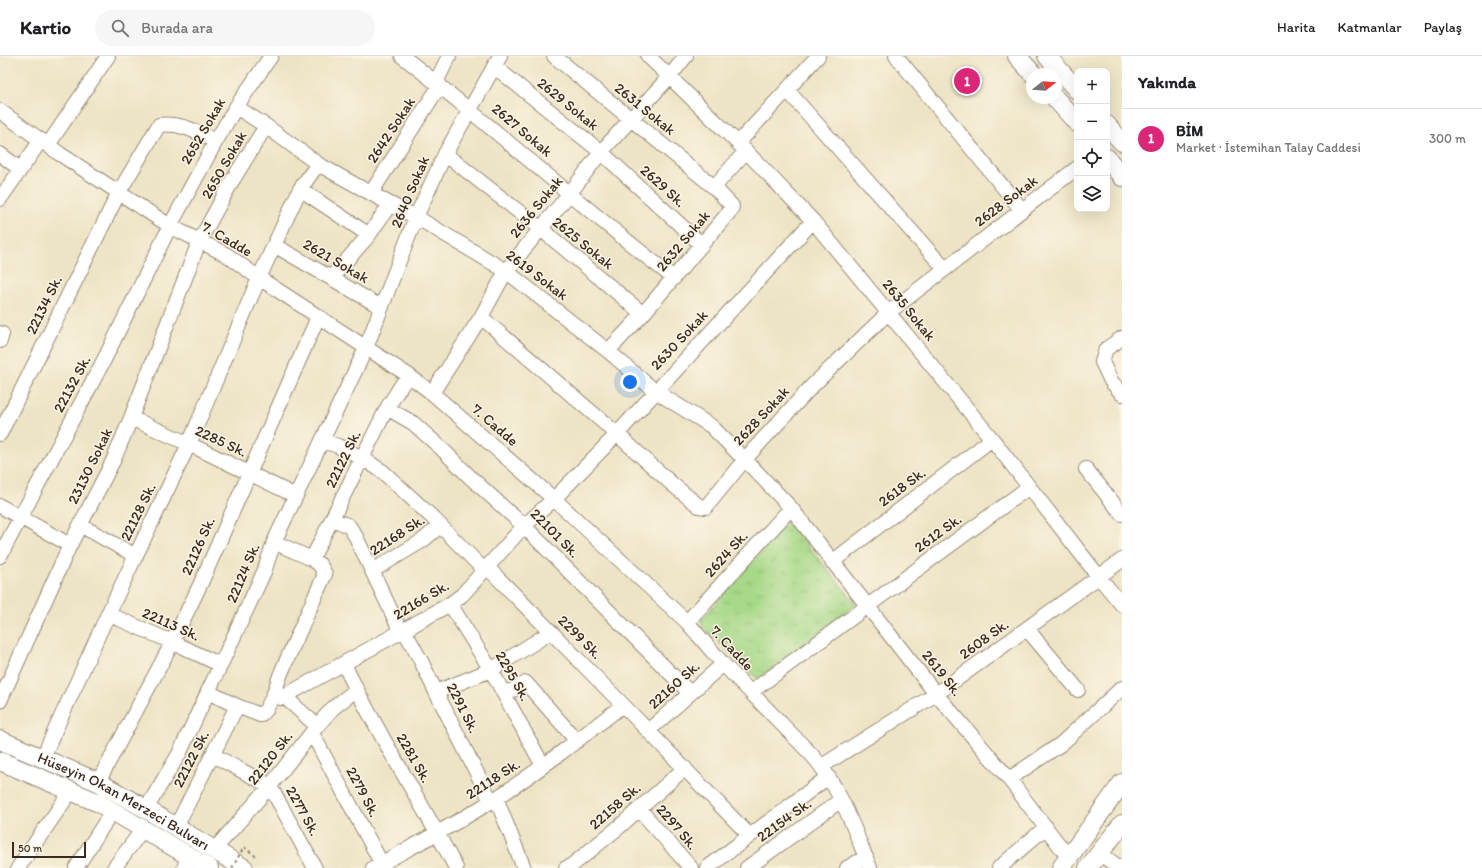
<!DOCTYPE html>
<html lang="tr">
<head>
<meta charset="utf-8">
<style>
	body { margin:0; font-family:Itim,sans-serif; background:#f6f6f6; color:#202124 }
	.controls { position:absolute; right:12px; top:12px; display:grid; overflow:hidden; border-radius:8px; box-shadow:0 4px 16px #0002 }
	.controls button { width:36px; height:36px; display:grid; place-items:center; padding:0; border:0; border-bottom:1px solid #e0e0e0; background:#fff; color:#202124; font:20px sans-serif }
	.compass { position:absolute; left:1026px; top:12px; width:36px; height:36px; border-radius:50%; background:#fff; box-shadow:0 4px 16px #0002; rotate:73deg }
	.scale { position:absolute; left:12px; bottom:10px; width:74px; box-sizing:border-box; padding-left:4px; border:2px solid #3b2a1e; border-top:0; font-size:11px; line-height:14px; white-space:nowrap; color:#3b2a1e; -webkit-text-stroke:3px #fcf5e5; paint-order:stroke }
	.you { position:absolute; left:630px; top:326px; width:14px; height:14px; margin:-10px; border:3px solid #fff; border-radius:50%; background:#1a73e8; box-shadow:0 0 0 6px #1a73e833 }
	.badge { display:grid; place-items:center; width:26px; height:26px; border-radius:50%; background:#db2777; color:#fff; font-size:13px; font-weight:700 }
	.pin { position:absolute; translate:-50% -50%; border:2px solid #fff; box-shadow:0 1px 4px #0006 }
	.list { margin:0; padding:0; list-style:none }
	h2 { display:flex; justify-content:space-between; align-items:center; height:52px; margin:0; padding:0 16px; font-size:17px }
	h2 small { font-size:13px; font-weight:400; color:#757577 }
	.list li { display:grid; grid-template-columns:26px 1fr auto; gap:12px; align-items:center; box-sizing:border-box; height:60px; padding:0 16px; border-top:1px solid #e0e0e0 }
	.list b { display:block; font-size:15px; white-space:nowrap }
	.list p { margin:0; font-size:13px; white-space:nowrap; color:#757577 }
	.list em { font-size:13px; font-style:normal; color:#757577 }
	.icon { flex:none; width:22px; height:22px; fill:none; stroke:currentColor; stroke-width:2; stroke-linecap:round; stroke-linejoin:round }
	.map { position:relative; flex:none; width:1122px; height:812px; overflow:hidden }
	header { display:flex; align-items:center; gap:24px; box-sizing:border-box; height:56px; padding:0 20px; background:#fff; border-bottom:1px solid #e0e0e0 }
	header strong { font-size:19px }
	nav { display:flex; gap:22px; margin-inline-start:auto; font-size:14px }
	.search { width:280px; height:36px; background:#f6f6f6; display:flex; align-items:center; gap:10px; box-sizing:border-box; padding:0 14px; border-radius:22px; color:#757577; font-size:15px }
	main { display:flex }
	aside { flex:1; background:#fff }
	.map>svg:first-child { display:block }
	.grass { fill:url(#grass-tufts); stroke:#718253 }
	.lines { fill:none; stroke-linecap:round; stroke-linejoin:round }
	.minor-casing { stroke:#948772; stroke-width:16 }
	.major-casing { stroke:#948772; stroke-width:20 }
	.path { stroke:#948772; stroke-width:2; stroke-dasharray:3 3; stroke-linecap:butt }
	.minor { stroke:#fff; stroke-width:14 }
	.major { stroke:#fff; stroke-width:18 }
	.path-bridge { stroke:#948772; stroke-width:2; stroke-dasharray:3 3; stroke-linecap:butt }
	.labels { text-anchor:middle; stroke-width:3; stroke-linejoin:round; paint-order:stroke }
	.street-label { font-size:15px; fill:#3b2a1e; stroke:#fcf5e5 }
</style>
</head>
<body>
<header>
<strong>Kartio</strong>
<div class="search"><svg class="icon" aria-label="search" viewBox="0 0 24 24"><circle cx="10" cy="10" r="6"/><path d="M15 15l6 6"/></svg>Burada ara</div>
<nav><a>Harita</a><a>Katmanlar</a><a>Paylaş</a></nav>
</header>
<main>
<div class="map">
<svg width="1122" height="812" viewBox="0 0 1122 812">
	<defs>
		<pattern id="grass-tufts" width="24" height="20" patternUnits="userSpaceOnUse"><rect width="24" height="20" fill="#a7d988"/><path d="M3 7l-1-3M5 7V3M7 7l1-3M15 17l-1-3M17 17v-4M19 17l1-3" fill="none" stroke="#91ba75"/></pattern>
	</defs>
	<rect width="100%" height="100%" fill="#fcf5e5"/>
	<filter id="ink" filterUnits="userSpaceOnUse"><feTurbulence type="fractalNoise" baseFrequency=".025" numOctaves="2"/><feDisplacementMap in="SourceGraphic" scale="8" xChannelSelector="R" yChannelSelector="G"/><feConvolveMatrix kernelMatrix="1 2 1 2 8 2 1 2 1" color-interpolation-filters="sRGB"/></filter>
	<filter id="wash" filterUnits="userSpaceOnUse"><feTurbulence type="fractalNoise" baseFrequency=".012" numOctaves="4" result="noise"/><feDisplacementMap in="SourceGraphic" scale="16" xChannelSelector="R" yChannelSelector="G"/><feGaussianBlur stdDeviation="0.9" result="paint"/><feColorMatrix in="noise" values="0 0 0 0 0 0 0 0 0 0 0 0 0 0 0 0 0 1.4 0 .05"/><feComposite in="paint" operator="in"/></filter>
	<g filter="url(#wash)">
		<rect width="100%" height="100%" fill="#ede4c5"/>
		<path class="grass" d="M788,466L856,548L759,622L754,620L702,570L701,564Z"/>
	</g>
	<g filter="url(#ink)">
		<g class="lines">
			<g class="minor-casing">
				<path id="minor" d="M402,0C495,72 581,151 674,222
					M554,0L714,131L732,150L731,154L643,258L608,295
					M648,0L746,95L813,165L992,383L1099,521L1122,549
					M896,0L1022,154
					M495,11L601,96L702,189
					M436,26L449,0
					M787,34L945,213
					M236,51L266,70L318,108L390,148L416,161L506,215L608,295L655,335L711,370L751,410L791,452L936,638L1009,723L1069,802
					M0,55L60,98L170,170L227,199L259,222L408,319L432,337L554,443L687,566L723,608L811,698C840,730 854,773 870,812
					M738,87L818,0
					M48,89L108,0
					M0,98L20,113
					M445,98L541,173L643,258
					M714,131L746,95
					M300,133L369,179
					M371,137L440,29
					M0,143L41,84
					M274,189L381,251
					M331,222L369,179L390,148
					M481,261L617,378L672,428L699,450L706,451L745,403L812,330L889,256L1077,112
					M0,277L2,278L0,285
					M1122,282L1106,293L1102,306L1111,325L1122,338
					M432,337L481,261L506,215L570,137L601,96L670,20L686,0
					M387,352L413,367L441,392L470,421L524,470L690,637
					M131,362L189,388L296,440
					M0,378L119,136L159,69C181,66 196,76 216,85
					M323,385L338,390L362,402L382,415L432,461L484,514
					M1086,413L1122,458
					M0,450L70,489
					M333,463L349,470L356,481L401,576
					M80,469L136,500
					M0,500L104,304L170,170L216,85L236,51L271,0
					M312,503L387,352L408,319
					M832,506L992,383
					M487,511L623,649L749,779
					M372,515L422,485L440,470
					M450,548L491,614L543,710
					M108,558L172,586L221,609
					M687,566L791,452
					M1027,573L1078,634
					M404,574L421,605L436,636L491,745
					M344,608C377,678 420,743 456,812
					M208,636L237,650L260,659L266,654L273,640L287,643L317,670
					M436,636L491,614L551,576
					M751,636L1029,431
					M505,638L526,627L577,685
					M273,640L281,617L325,518L320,509L312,503L274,486
					M281,642L404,574L450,548L462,539L524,470L554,443L617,378L813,165
					M0,645L70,489L114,403L131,362L199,186L232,125L266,70
					M648,675L723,608
					M312,677L384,812
					M213,699L270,730L315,812
					M42,703L108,558L189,388L259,222L300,133L318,108
					M822,710L936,638L1122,504
					M1009,723L1061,688L1122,632
					M98,726L170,591L201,527L318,261
					M496,742L524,812
					M146,753L179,698L264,516L274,486L366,292L416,161L445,98L500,0
					M639,753L691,812
					M176,771L237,650
					M214,794L270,730L317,670L333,652L356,634
					M1099,797L1120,812
					M18,812L71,735
					M76,812L113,754
					M114,812L143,773
					M184,812L188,800
					M373,812C415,789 458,767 498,741C541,713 582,681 623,649
					M566,812L571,810L619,771L685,712
					M707,812L828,721
					M747,812L841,744
					M847,812L866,801
					M999,812L1046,771"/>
			</g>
			<g class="major-casing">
				<g id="major">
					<path d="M1017,0L1033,18"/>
					<path d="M1047,0L1077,34"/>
					<path d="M1055,42L1077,67"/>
					<path d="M1107,69L1122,86"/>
					<path d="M1107,102L1122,121"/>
					<path id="s1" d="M0,684L98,726L146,753L244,812"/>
					<path d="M0,705L99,747L209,812"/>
					<path d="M1061,812L1122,727"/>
					<path d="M1088,812L1122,768"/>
				</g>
			</g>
			<path class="path" d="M244,791L258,802"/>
			<use href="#minor" class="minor"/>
			<use href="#major" class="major"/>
			<path class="path-bridge" d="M232,812L244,791"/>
		</g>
	</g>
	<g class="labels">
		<g class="street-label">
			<text transform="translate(568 48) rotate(39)" y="5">2629 Sokak</text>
			<text transform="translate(645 53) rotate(39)" y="5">2631 Sokak</text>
			<text transform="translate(391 74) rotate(-57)" y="5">2642 Sokak</text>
			<text transform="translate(522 74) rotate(40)" y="5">2627 Sokak</text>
			<text transform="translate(203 75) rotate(-60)" y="5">2652 Sokak</text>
			<text transform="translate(224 109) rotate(-60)" y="5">2650 Sokak</text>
			<text transform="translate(663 130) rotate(42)" y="5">2629 Sk.</text>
			<text transform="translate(410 136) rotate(-67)" y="5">2640 Sokak</text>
			<text transform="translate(1006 145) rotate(-37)" y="5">2628 Sokak</text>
			<text transform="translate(536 151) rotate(-51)" y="5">2636 Sokak</text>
			<text transform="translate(227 183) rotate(30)" y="5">7. Cadde</text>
			<text transform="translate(683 185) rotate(-50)" y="5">2632 Sokak</text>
			<text transform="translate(583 187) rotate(39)" y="5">2625 Sokak</text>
			<text transform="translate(336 205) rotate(30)" y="5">2621 Sokak</text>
			<text transform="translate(537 219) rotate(37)" y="5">2619 Sokak</text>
			<text transform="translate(44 249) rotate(-64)" y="5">22134 Sk.</text>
			<text transform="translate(909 254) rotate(51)" y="5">2635 Sokak</text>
			<text transform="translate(679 284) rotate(-47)" y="5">2630 Sokak</text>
			<text transform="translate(72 328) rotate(-62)" y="5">22132 Sk.</text>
			<text transform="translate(761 360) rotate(-47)" y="5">2628 Sokak</text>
			<text transform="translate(495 369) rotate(41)" y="5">7. Cadde</text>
			<text transform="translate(221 385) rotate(25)" y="5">2285 Sk.</text>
			<text transform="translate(343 403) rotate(-64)" y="5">22122 Sk.</text>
			<text transform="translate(90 410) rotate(-64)" y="5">23130 Sokak</text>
			<text transform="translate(902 431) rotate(-37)" y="5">2618 Sk.</text>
			<text transform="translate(138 456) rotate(-64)" y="5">22128 Sk.</text>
			<text transform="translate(555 477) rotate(45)" y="5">22101 Sk.</text>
			<text transform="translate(938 477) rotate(-36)" y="5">2612 Sk.</text>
			<text transform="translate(397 479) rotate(-33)" y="5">22168 Sk.</text>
			<text transform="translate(198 490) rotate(-66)" y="5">22126 Sk.</text>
			<text transform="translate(726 498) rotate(-48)" y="5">2624 Sk.</text>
			<text transform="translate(243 517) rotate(-67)" y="5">22124 Sk.</text>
			<text transform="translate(421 544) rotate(-31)" y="5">22166 Sk.</text>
			<text transform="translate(171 568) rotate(24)" y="5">22113 Sk.</text>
			<text transform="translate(580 581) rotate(45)" y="5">2299 Sk.</text>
			<text transform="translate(984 583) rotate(-36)" y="5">2608 Sk.</text>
			<text transform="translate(732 592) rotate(47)" y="5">7. Cadde</text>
			<text transform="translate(942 617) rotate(51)" y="5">2619 Sk.</text>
			<text transform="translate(513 620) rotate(60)" y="5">2295 Sk.</text>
			<text transform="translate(674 629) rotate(-42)" y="5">22160 Sk.</text>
			<text transform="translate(463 652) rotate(63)" y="5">2291 Sk.</text>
			<text transform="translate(270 702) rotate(-52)" y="5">22120 Sk.</text>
			<text transform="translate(414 702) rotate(60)" y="5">2281 Sk.</text>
			<text transform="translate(191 703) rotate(-63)" y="5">22122 Sk.</text>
			<text transform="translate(493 723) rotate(-33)" y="5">22118 Sk.</text>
			<text transform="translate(363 736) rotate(62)" y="5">2279 Sk.</text>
			<text dy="5" stroke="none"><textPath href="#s1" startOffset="138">Hüseyin Okan Merzeci Bulvarı</textPath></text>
			<text transform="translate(615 750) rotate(-41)" y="5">22158 Sk.</text>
			<text transform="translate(303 755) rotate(61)" y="5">2277 Sk.</text>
			<text transform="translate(784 764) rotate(-36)" y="5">22154 Sk.</text>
			<text transform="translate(677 771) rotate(49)" y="5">2297 Sk.</text>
		</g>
	</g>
</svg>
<div class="controls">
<button>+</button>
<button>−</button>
<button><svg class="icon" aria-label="locate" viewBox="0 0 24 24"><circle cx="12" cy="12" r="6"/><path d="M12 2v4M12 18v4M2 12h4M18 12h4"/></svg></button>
<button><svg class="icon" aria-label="layers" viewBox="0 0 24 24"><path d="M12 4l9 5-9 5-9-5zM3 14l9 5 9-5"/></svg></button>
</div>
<svg class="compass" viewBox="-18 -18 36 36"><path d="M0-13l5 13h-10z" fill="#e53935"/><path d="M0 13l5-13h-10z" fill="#757577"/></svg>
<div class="scale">50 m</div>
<div class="you"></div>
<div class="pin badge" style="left:967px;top:25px">1</div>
</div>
<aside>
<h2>Yakında<small></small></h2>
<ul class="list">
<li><span class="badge">1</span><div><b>BİM</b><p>Market · İstemihan Talay Caddesi</p></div><em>300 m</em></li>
</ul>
</aside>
</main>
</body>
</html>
